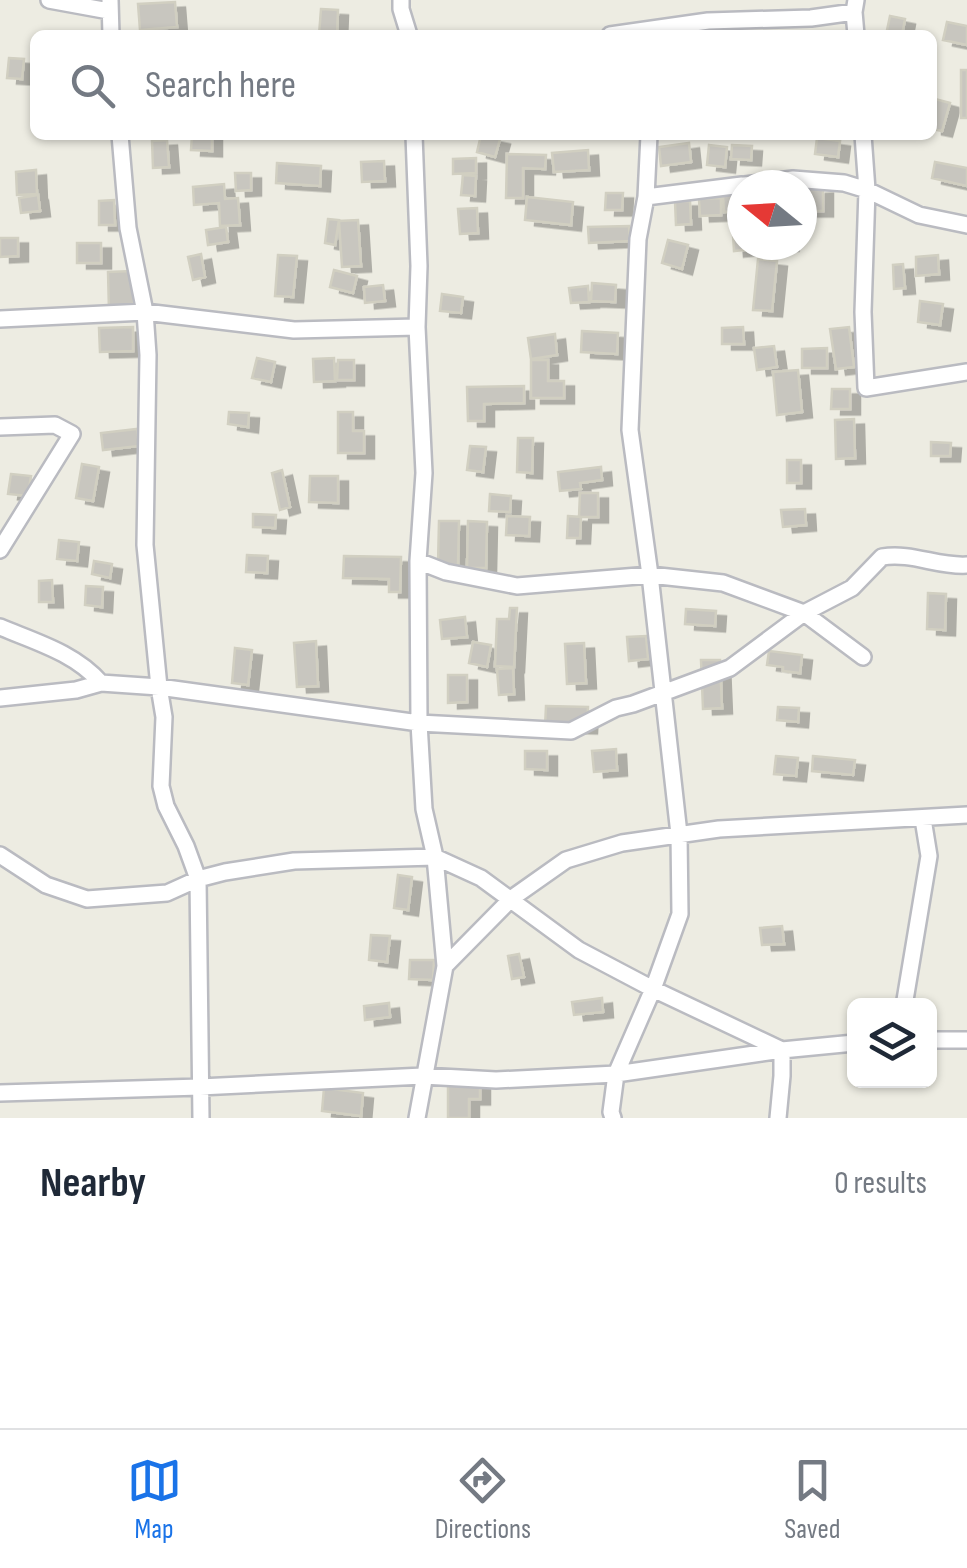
<!DOCTYPE html>
<html lang="en">
<head>
<meta charset="utf-8">
<style>
	body { margin:0; font-family:"Sofia Sans Condensed",sans-serif; background:#f2f2f3; color:#1f2937 }
	.controls { position:absolute; right:30px; bottom:30px; display:grid; overflow:hidden; border-radius:15px; box-shadow:0 2px 8px #0004 }
	.controls button { width:90px; height:90px; display:grid; place-items:center; padding:0; border:0; border-bottom:2px solid #e0e1e3; background:#fff; color:#1f2937; font:50px sans-serif }
	.compass { position:absolute; left:727px; top:170px; width:90px; height:90px; border-radius:50%; background:#fff; box-shadow:0 2px 8px #0004; rotate:288deg }
	.list { margin:0; padding:0; list-style:none }
	h2 { display:flex; justify-content:space-between; align-items:center; height:130px; margin:0; padding:0 40px; font-size:42px }
	h2 small { font-size:32px; font-weight:400; color:#747a83 }
	.icon { flex:none; width:55px; height:55px; fill:none; stroke:currentColor; stroke-width:2; stroke-linecap:round; stroke-linejoin:round }
	.map { position:relative; flex:none; width:967px; height:1118px; overflow:hidden }
	.search { position:absolute; background:#fff; box-shadow:0 2px 8px #0004; left:30px; right:30px; top:30px; height:110px; display:flex; align-items:center; gap:25px; box-sizing:border-box; padding:0 35px; border-radius:15px; color:#747a83; font-size:38px }
	.sheet { height:310px; background:#fff }
	nav { display:flex; justify-content:space-around; align-items:center; box-sizing:border-box; height:140px; border-top:2px solid #e0e1e3; background:#fff; font-size:28px; color:#747a83 }
	nav a { display:grid; justify-items:center; gap:5px }
	nav .on { color:#1a73e8 }
	.map>svg:first-child { display:block }
	.building { fill:#c8c6bf; stroke:#d1cfc1; stroke-width:2.5; filter:url(#shadow) }
	.lines { fill:none; stroke-linecap:round; stroke-linejoin:round }
	.minor-casing { stroke:#babbc1; stroke-width:20 }
	.minor { stroke:#fff; stroke-width:15 }
</style>
</head>
<body>
<div class="map">
<svg width="967" height="1118" viewBox="0 0 967 1118">
	<defs>
		<filter id="shadow"><feDropShadow dx="10" dy="5.5" stdDeviation="0" flood-color="#0004"/></filter>
	</defs>
	<rect width="100%" height="100%" fill="#edece2"/>
	<path class="building" d="M175,2L177,27L140,30L138,4Z
		M321,9L338,10L337,35H319Z
		M890,16L905,19L902,35H886Z
		M947,22L967,26V45L943,40Z
		M9,58L24,59L22,79L7,78Z
		M961,70H967V118H961Z
		M935,99L950,103L942,131L932,129V111Z
		M192,135H212V151L191,150Z
		M481,135L500,139L495,157L477,152Z
		M817,138L840,141L838,157L815,154Z
		M167,140L169,167L153,168L152,141Z
		M689,143L691,162L661,166L659,147Z
		M709,145L727,147L725,167L707,165Z
		M732,145L752,146L751,160L731,159Z
		M588,150L589,170L554,172L552,153Z
		M507,154L546,155L545,169L523,168V198H506Z
		M476,158V173L453,174V159Z
		M384,161L385,181L362,182L361,162Z
		M935,162L967,168V186L932,178Z
		M277,163L321,166L320,186L276,183Z
		M36,170L37,194L17,195L16,172Z
		M235,173H251V190L236,191Z
		M463,175L476,176L475,196L461,195Z
		M224,184L225,199L238,198L240,225L220,226L219,203L194,205L193,187Z
		M823,188V211H808L807,189Z
		M606,193H623L622,210H605Z
		M742,194V210L724,212L723,195Z
		M38,195L40,211L21,213L19,198Z
		M527,197L573,202L571,225L525,220Z
		M721,198V215L700,216L699,199Z
		M114,200L115,225H99V201Z
		M675,201H690L691,224L676,225Z
		M477,208L478,233L460,234L458,209Z
		M328,219L339,220L335,245L325,243Z
		M358,220L361,266L342,267L339,221Z
		M629,226L630,241L589,243L588,227Z
		M226,227L228,242L208,245L206,230Z
		M742,234V245H790L734,251L733,235Z
		M0,238H18V256L0,257Z
		M668,240L688,245L682,269L662,263Z
		M77,243H101V263H77Z
		M201,254L205,277L193,280L188,257Z
		M278,255L297,256L293,297L275,296Z
		M938,255L939,274L916,276V257Z
		M758,259L777,261L772,311L753,310Z
		M903,264L905,288L894,289L893,265Z
		M334,270L357,276L353,293L330,287Z
		M133,271L134,310L109,311L108,272Z
		M592,283L616,285L615,302L591,301Z
		M383,285L385,301L365,303L364,287Z
		M588,286L589,302L571,303L569,288Z
		M442,294L463,297L461,313L440,311Z
		M920,301L943,304L940,325L918,322Z
		M133,327V351L100,352L99,328Z
		M743,327L744,344H722V328Z
		M849,327L854,367L836,369L830,329Z
		M582,331L618,333L617,354L581,352Z
		M555,334L557,355L531,359L528,338Z
		M774,346L777,367L757,370L754,348Z
		M827,348V368H802V349Z
		M257,358L275,362L271,382L252,378Z
		M334,358L335,381L314,382L313,359Z
		M338,360H354V380H337Z
		M531,360H548V381H564V398H531Z
		M798,370L802,412L777,415L773,372Z
		M524,386V403L484,404V421H468L467,387Z
		M832,389H850V409H831Z
		M229,412L249,413L248,427L228,424Z
		M338,412H353V431H364V453H338Z
		M854,419L855,458L836,459L835,420Z
		M137,429L139,446L103,450L101,433Z
		M518,438H533L532,473L517,472Z
		M931,442L951,443L950,456H931Z
		M470,446L486,447L483,472L467,470Z
		M787,460H801V483H787Z
		M82,464L99,467L93,501L76,498Z
		M601,467L602,480L580,483L581,489L560,491L558,472Z
		M282,470L290,507L280,510L272,473Z
		M11,474L31,476L28,496L8,494Z
		M310,476H338V503L309,502Z
		M580,493H598V517H579Z
		M490,494L511,496L510,512L489,511Z
		M805,509L806,525L783,527L781,510Z
		M253,514L276,515L275,528L253,527Z
		M507,516L530,517L529,536L506,535Z
		M568,516L581,517L580,538H567Z
		M439,521H459L458,565H438Z
		M468,521L487,522L486,568H467Z
		M59,540L79,542L77,561L57,559Z
		M247,555L268,556L267,573L246,572Z
		M344,556L401,557L400,592H389V579L343,578Z
		M94,561L112,564L110,578L92,574Z
		M52,580L53,602H39V581Z
		M86,586L103,587L102,607L85,605Z
		M928,593L946,594L945,630L927,629Z
		M510,608H517L514,667L495,666L497,619H509Z
		M686,609L716,611L715,626L685,624Z
		M465,617L467,637L442,639L440,620Z
		M646,636L648,659L629,661L627,637Z
		M316,641L318,686L297,687L294,643Z
		M473,642L491,645L487,667L469,663Z
		M584,643L586,683L567,684L565,644Z
		M235,648L252,650L248,685L232,683Z
		M769,651L802,655L800,673L783,671V667L767,665Z
		M701,660H720L722,708L703,709Z
		M513,668L514,694L499,695L497,669Z
		M448,675H467V702L448,703Z
		M546,706L588,707L587,728L545,727Z
		M778,707L799,708L798,722L777,720Z
		M616,749L617,770L594,772L592,751Z
		M525,751H547V770L525,769Z
		M776,756L798,758L796,776L774,774Z
		M813,756L855,760L853,775L812,771Z
		M398,875L412,877L408,910L394,908Z
		M782,926L784,944L762,945L760,928Z
		M371,935L390,936L387,962L369,960Z
		M519,954L524,977L512,979L508,956Z
		M410,960H434L433,980L409,979Z
		M602,998L603,1012L574,1015L572,1002Z
		M389,1003L390,1017L365,1020L364,1006Z
		M448,1084H480V1099H469V1118H448Z
		M324,1088L363,1093L361,1116L322,1111Z"/>
	<g class="lines">
		<g class="minor-casing">
			<path id="minor" d="M49,0L109,11
				M110,0L111,35
				M401,0V9L409,35
				M610,35L708,21L811,18L854,12
				M856,35L854,12L856,0
				M120,135L128,228L145,312L148,355L145,545L159,687L164,717L161,786L166,806L186,846L198,879L201,1118
				M414,135L419,266L417,327L424,473L418,561L419,723L424,809L435,857L445,966
				M863,135L867,190L863,312L866,388L967,372
				M745,185L793,179L844,183L867,190L919,215L967,225
				M646,197L742,185
				M0,319L145,312L294,330L417,327
				M0,427L55,425L72,434L0,550
				M418,561L446,572L517,586L650,575L723,583L804,613L863,657
				M0,627C36,642 75,653 101,683
				M0,698L76,690L101,683L159,687L419,723L571,731L616,708L633,704L730,668L804,613L852,588L882,557C912,552 938,567 967,565
				M0,855L46,885L87,899L167,893L198,879L225,872L294,861L435,857L481,878L579,950L653,989L782,1050V1076L778,1118
				M904,1006L929,856L923,819
				M930,1040H967
				M0,1093L200,1087L423,1076L496,1080L616,1074L782,1050L854,1043
				M417,1118L445,966L512,898L566,860L622,843L719,829L967,815
				M613,1118L611,1112L616,1074L653,989L680,914L679,834L650,575L630,430L638,239L646,197L649,135"/>
		</g>
		<use href="#minor" class="minor"/>
	</g>
</svg>
<div class="controls">
<button><svg class="icon" aria-label="layers" viewBox="0 0 24 24"><path d="M12 4l9 5-9 5-9-5zM3 14l9 5 9-5"/></svg></button>
</div>
<svg class="compass" viewBox="-18 -18 36 36"><path d="M0-13l5 13h-10z" fill="#e53935"/><path d="M0 13l5-13h-10z" fill="#747a83"/></svg>
<div class="search"><svg class="icon" aria-label="search" viewBox="0 0 24 24"><circle cx="10" cy="10" r="6"/><path d="M15 15l6 6"/></svg>Search here</div>
</div>
<section class="sheet">
<h2>Nearby<small>0 results</small></h2>
<ul class="list">
</ul>
</section>
<nav>
<a class="on"><svg class="icon" aria-label="map" viewBox="0 0 24 24"><path d="M3 6l6-2 6 2 6-2v14l-6 2-6-2-6 2zM9 4v14M15 6v14"/></svg>Map</a>
<a><svg class="icon" aria-label="directions" viewBox="0 0 24 24"><path d="M12 3l9 9-9 9-9-9zM9 14v-3h6M13 9l2 2-2 2"/></svg>Directions</a>
<a><svg class="icon" aria-label="saved" viewBox="0 0 24 24"><path d="M7 4h10v16l-5-4-5 4z"/></svg>Saved</a>
</nav>
</body>
</html>
